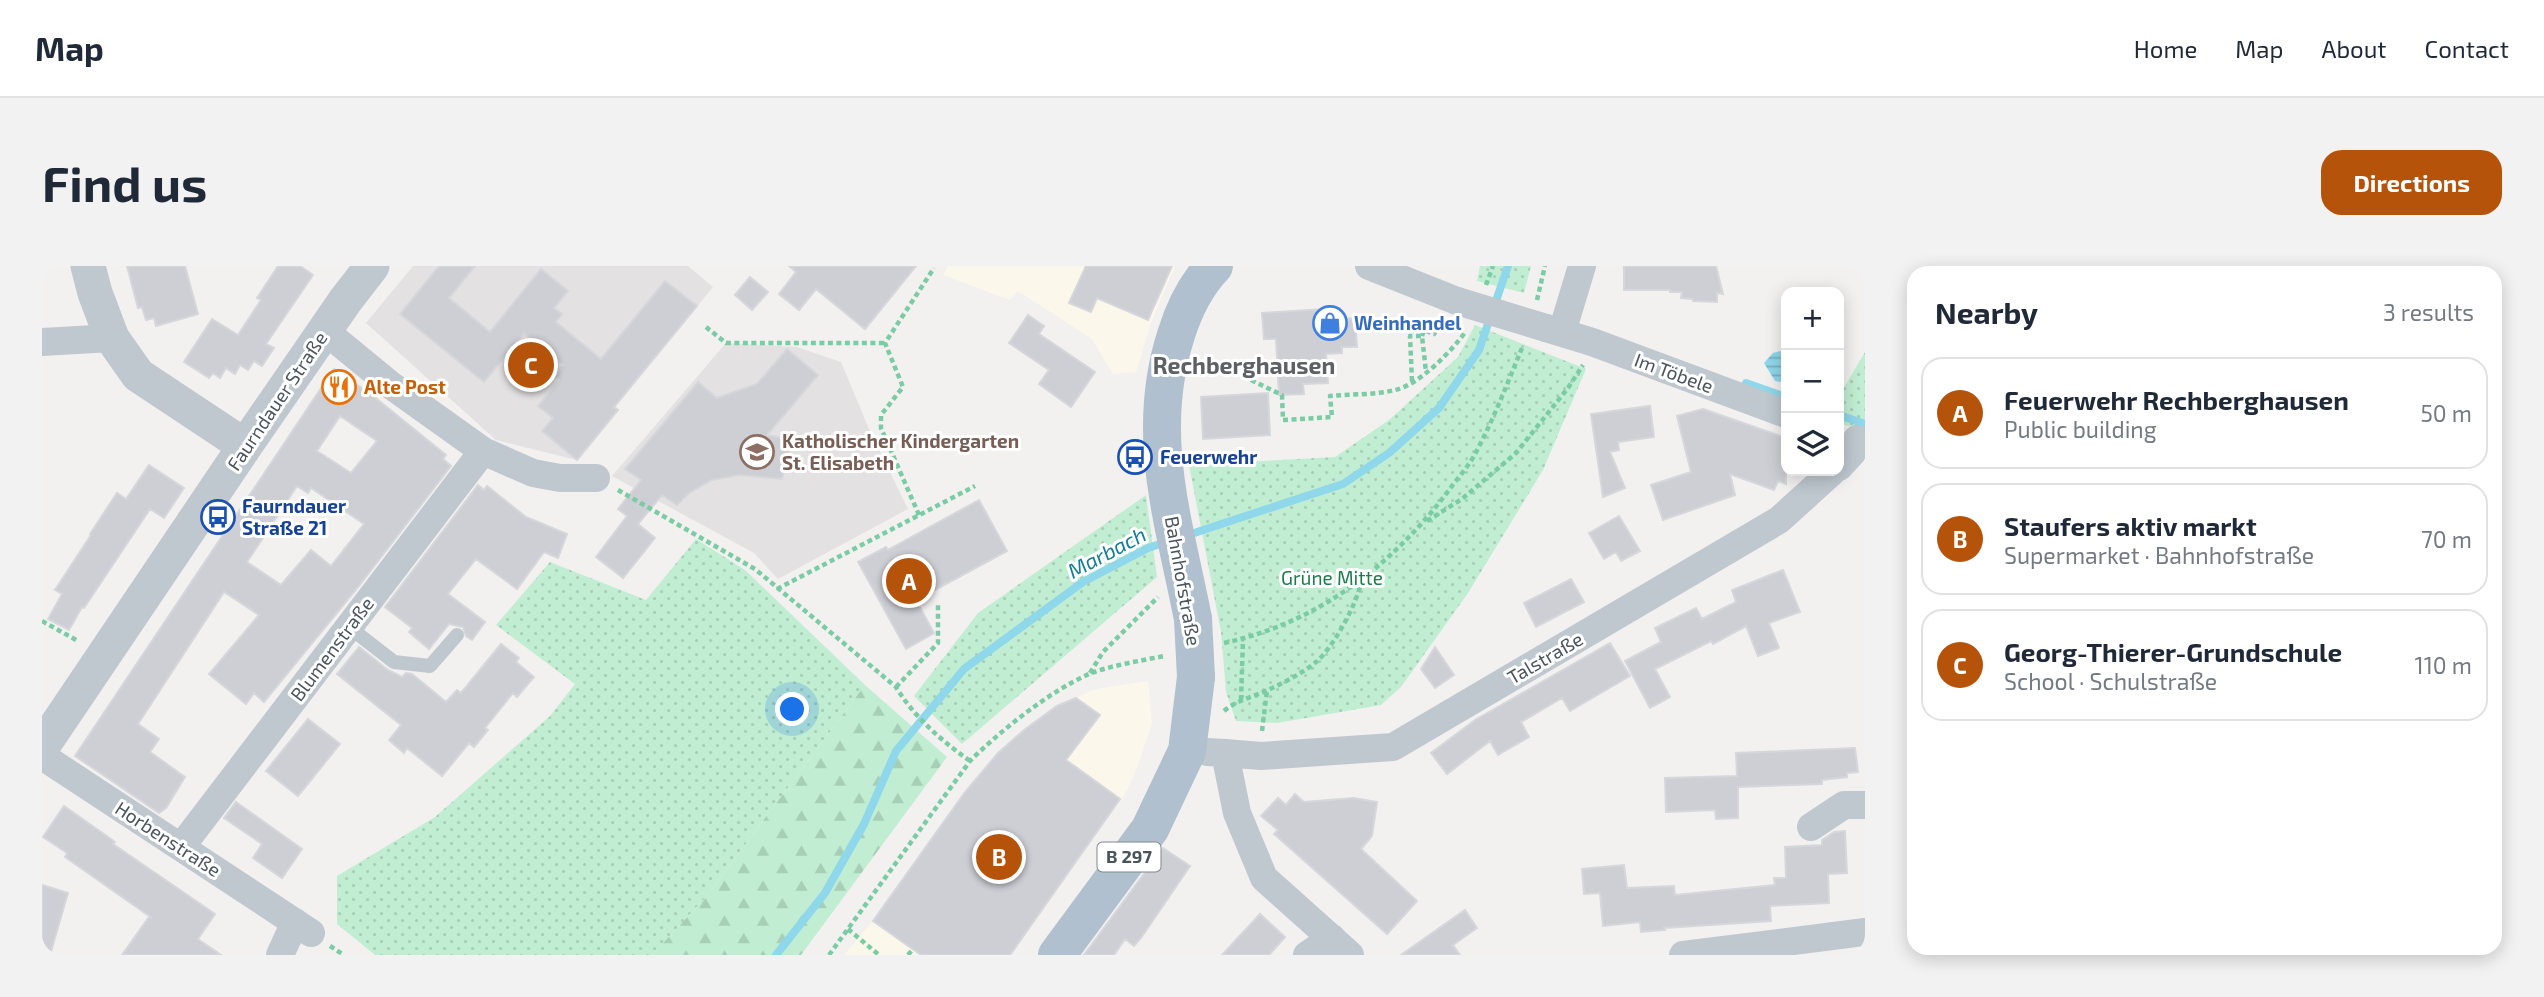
<!DOCTYPE html>
<html lang="en">
<head>
<meta charset="utf-8">
<style>
	body { margin:0; font-family:"Exo 2",sans-serif; background:#f2f2f3; color:#1f2937 }
	.controls { position:absolute; right:21px; top:21px; display:grid; overflow:hidden; border-radius:14px; box-shadow:0 4px 18px #0003 }
	.controls button { width:63px; height:63px; display:grid; place-items:center; padding:0; border:0; border-bottom:2px solid #e0e1e3; background:#fff; color:#1f2937; font:35px sans-serif }
	.you { position:absolute; left:751px; top:444px; width:24px; height:24px; margin:-18px; border:5px solid #fff; border-radius:50%; background:#1a73e8; box-shadow:0 0 0 10px #1a73e833 }
	.badge { display:grid; place-items:center; width:46px; height:46px; border-radius:50%; background:#b45309; color:#fff; font-size:23px; font-weight:700 }
	.pin { position:absolute; translate:-50% -50%; border:4px solid #fff; box-shadow:0 2px 7px #0006 }
	.list { margin:0; padding:0; list-style:none }
	h2 { display:flex; justify-content:space-between; align-items:center; height:91px; margin:0; padding:0 28px; font-size:30px }
	h2 small { font-size:23px; font-weight:400; color:#747a83 }
	.list li { display:grid; grid-template-columns:46px 1fr auto; gap:21px; align-items:center; box-sizing:border-box; height:112px; margin:0 14px 14px; padding:0 14px; border:2px solid #e0e1e3; border-radius:21px }
	.list b { display:block; font-size:26px; white-space:nowrap }
	.list p { margin:0; font-size:23px; white-space:nowrap; color:#747a83 }
	.list em { font-size:23px; font-style:normal; color:#747a83 }
	.icon { flex:none; width:38px; height:38px; fill:none; stroke:currentColor; stroke-width:2; stroke-linecap:round; stroke-linejoin:round }
	.map { position:relative; flex:none; width:1823px; height:689px; overflow:hidden; border-radius:21px }
	header { display:flex; align-items:center; gap:42px; box-sizing:border-box; height:98px; padding:0 35px; background:#fff; border-bottom:2px solid #e0e1e3 }
	header strong { font-size:33px }
	nav { display:flex; gap:38px; margin-inline-start:auto; font-size:24px }
	.intro { display:flex; align-items:center; justify-content:space-between; box-sizing:border-box; height:168px; padding:0 42px }
	h1 { margin:0; font-size:49px }
	.button { padding:18px 32px; border-radius:21px; background:#b45309; color:#fff; font-size:24px; font-weight:700 }
	main { display:flex; gap:42px; padding:0 42px }
	aside { flex:1; background:#fff; border-radius:21px; box-shadow:0 4px 18px #0003 }
	.map>svg:first-child { display:block }
	.commercial { fill:#fcf7eb }
	.education { fill:#e4e1e2 }
	.grass { fill:url(#grass-dots) }
	.forest { fill:url(#forest-firs) }
	.water { fill:url(#water-rules) }
	.lines { fill:none; stroke-linecap:round; stroke-linejoin:round }
	.stream { stroke:#8fd7ea; stroke-width:8 }
	.building { fill:#cdcfd5; stroke:#d5d7db; stroke-width:2; fill-rule:evenodd }
	.path { stroke:#79cca3; stroke-width:4.5; stroke-dasharray:5 3.5; stroke-linecap:butt }
	.service { stroke:#bfc8cf; stroke-width:14 }
	.minor { stroke:#bfc8cf; stroke-width:28 }
	.tertiary { stroke:#bfc8cf; stroke-width:35 }
	.primary { stroke:#b1c0ce; stroke-width:38 }
	.minor-bridge { stroke:#bfc8cf; stroke-width:28 }
	.primary-bridge { stroke:#b1c0ce; stroke-width:38 }
	.labels { text-anchor:middle; stroke-width:6; stroke-linejoin:round; paint-order:stroke }
	.shield { fill:#fff; stroke:#80878e; stroke-width:2 }
	.shield-label { font-size:18px; font-weight:bold; fill:#49545d }
	.shop-label { font-size:19px; font-weight:bold; fill:#366cbe; stroke:#fff; text-anchor:start }
	.street-label { font-size:19px; fill:#49545d; stroke:#fff }
	.food-label { font-size:19px; font-weight:bold; fill:#c56008; stroke:#fff; text-anchor:start }
	.education-label { font-size:19px; font-weight:bold; fill:#785e54; stroke:#fff; text-anchor:start }
	.transit-label { font-size:19px; font-weight:bold; fill:#164399; stroke:#fff; text-anchor:start }
	.park-label { font-size:19px; fill:#1a7e4c; stroke:#fff }
	.water-label { font-size:21px; font-style:italic; fill:#107d9a; stroke:#fff }
	.quarter-label { font-size:23px; font-weight:bold; fill:#5d6165; stroke:#fff }
</style>
</head>
<body>
<header>
<strong>Map</strong>
<nav><a>Home</a><a>Map</a><a>About</a><a>Contact</a></nav>
</header>
<div class="intro"><h1>Find us</h1><a class="button">Directions</a></div>
<main>
<div class="map">
<svg width="1823" height="689" viewBox="0 0 1823 689">
	<defs>
		<pattern id="grass-dots" width="8" height="8" patternUnits="userSpaceOnUse" patternTransform="scale(1.75)"><rect width="8" height="8" fill="#c1eed2"/><path d="M2 2h.1M6 6h.1" fill="none" stroke="#a7ceb7" stroke-width="1.8" stroke-linecap="round"/></pattern>
		<pattern id="forest-firs" width="22" height="20" patternUnits="userSpaceOnUse" patternTransform="scale(1.75)"><rect width="22" height="20" fill="#c1eed2"/><path d="M5 1l3.5 6h-7zM16 11l3.5 6h-7z" fill="#a7ceb7"/></pattern>
		<pattern id="water-rules" width="6" height="5" patternUnits="userSpaceOnUse" patternTransform="scale(1.75)"><rect width="6" height="5" fill="#8fd7ea"/><path d="M0 2.5h6" fill="none" stroke="#77b1c1"/></pattern>
	</defs>
	<rect width="100%" height="100%" fill="#f3f0f0"/>
	<path class="commercial" d="M906,0H1133L1110,54L1094,106L1071,108L1050,73L976,25L968,34L901,9Z
		M1106,415L1110,457L1093,507L1085,524L968,689H802L831,655L923,526L956,488L982,464L1015,440L1054,423Z"/>
	<path class="education" d="M371,0H646L671,21L573,141L576,144L535,194L454,174L324,57Z
		M684,77L755,81L799,96L827,163L866,243L736,313L712,287L570,210Z"/>
	<path class="grass" d="M1438,0H1489L1482,27L1435,15Z
		M1433,59L1544,103L1501,204L1426,327L1359,421L1339,439L1235,457L1194,455L1184,426L1179,366L1147,199L1293,191L1347,154L1416,91Z
		M1823,86V165L1797,157V130Z
		M1104,229L1115,311L920,478L872,430L936,347Z
		M654,273L703,304L823,419L663,632L610,689H333L295,658V610L393,551L508,450L533,418L454,359L508,296L604,334Z"/>
	<path class="forest" d="M823,419L905,491L759,689H610L663,632Z"/>
	<path class="water" d="M1742,84L1744,86V117L1733,115L1722,97L1731,87Z"/>
	<g class="lines">
		<path class="stream" d="M1704,117L1744,131
			M1797,149L1823,158
			M1143,270L1301,218L1347,187L1397,142L1437,84L1466,0
			M734,689L783,627L822,558L854,485L922,403L1041,316L1106,282L1124,276"/>
	</g>
	<path class="building" d="M85,0H143L156,48L114,60L112,52L104,54L100,41L96,42Z
		M236,0H258L271,9L224,78L232,82L220,100L212,95L206,104L198,99L193,108L184,102L178,112L171,107L167,112L142,96L170,53L196,69L219,34L215,32Z
		M397,0H433L407,32L448,66L499,3L526,25L512,42L520,48L514,56L559,93L623,15L655,40L572,141L576,144L535,194L500,165L511,152L496,140L517,114L513,110L521,99L482,67L442,116L358,48Z
		M747,0H874L823,63L774,23L757,44L737,28L754,6Z
		M1044,0H1130L1106,54L1055,32L1049,46L1027,37Z
		M1582,0H1674L1681,28L1675,27V36L1651,35V33L1639,32L1640,26H1628V24H1582Z
		M708,11L726,26L710,44L693,29Z
		M1298,42V53L1313,52L1315,81H1300V87L1284,88L1286,117L1261,118L1262,128L1237,129L1234,73H1222L1220,47Z
		M986,49L1002,60L997,68L1053,106L1029,141L997,118L1007,104L967,77Z
		M745,83L776,109L725,169L750,174L740,213L698,209L670,214L647,227L635,239L620,229L596,258L613,272L581,312L554,291L585,250L576,243L599,214L583,203L656,116L675,132L715,118Z
		M292,103L330,129L404,189L401,193L409,200L317,320L222,436L212,427L204,438L167,408L217,349L182,326L96,458L117,473L108,486L143,511L124,542L117,547L33,490ZM298,150L335,175L309,207L275,185ZM255,220L266,227L269,222L322,258L289,300L269,284L239,319L205,296Z
		M1226,127L1228,169L1161,173L1159,131Z
		M1608,140L1612,171L1576,176L1577,184L1568,186L1583,222L1561,231L1549,148Z
		M1661,143L1744,172V218L1736,215L1732,224L1688,208L1693,229L1621,254L1609,219L1649,206L1635,150Z
		M107,199L142,222L122,252L108,243L42,342L40,341L27,364L6,353L20,328L13,324L49,269L48,268L75,227L84,233Z
		M436,219L442,224L445,220L484,251L525,268L516,292L502,286L475,323L434,293L406,328L443,356L430,374L424,370L421,361L407,358L387,383L367,366L370,362L343,341Z
		M937,234L965,285L874,334L892,367L864,383L816,296L844,281L846,284Z
		M1577,250L1598,285L1579,295L1574,286L1562,293L1547,267Z
		M1741,304L1758,346L1727,357L1737,382L1716,390L1704,360L1671,378L1669,375L1613,403L1628,431L1608,442L1583,395L1619,376L1613,362L1654,342L1660,353L1694,336L1690,324Z
		M1529,313L1542,336L1494,361L1482,337Z
		M1568,377L1588,410L1528,445L1520,432L1479,456L1487,471L1456,489L1448,475L1405,508L1389,487L1433,454Z
		M459,378L477,392L474,396L492,411L475,431L471,427L443,462L446,464L432,481L427,477L400,510L365,482L362,487L347,474L359,459L295,408L317,381L346,404L360,411L364,407L370,408L404,436L415,424L419,427Z
		M1393,381L1412,409L1393,422L1379,403Z
		M1034,432L1058,449L1024,494L1078,533L968,689H879L831,655L923,526L956,487L982,464L1015,440Z
		M266,453L298,478L256,530L224,505Z
		M1813,482L1816,506L1805,507V511L1780,514V518L1696,521V552L1674,553L1673,544L1624,546L1623,512L1695,510L1694,487Z
		M1253,528L1262,536L1312,532L1335,536L1330,570L1319,583L1375,635L1345,668L1232,568L1236,564L1219,550L1236,532L1244,539Z
		M194,536L260,583L240,612L211,592L220,578L182,552Z
		M22,540L62,568L73,576L71,578L173,648L156,673L179,689H80L107,651L110,652L23,591L25,587L1,571Z
		M1803,565L1805,607L1786,608L1787,637L1728,640L1729,655L1622,662L1623,664L1599,666L1598,656L1561,660L1558,627L1542,628L1540,603L1582,599L1585,622L1632,620L1633,629L1733,619L1732,612H1744L1743,581L1780,579V574L1792,566Z
		M1121,582L1148,600L1099,672L1092,680L1083,673L1072,689H1042Z
		M0,619L26,627L8,689H0Z
		M1423,644L1435,662L1411,679L1418,689H1359Z
		M1218,648L1243,671L1227,689H1180Z"/>
	<g class="lines">
		<path class="path" d="M1444,19L1451,0
			M1495,34L1503,0
			M664,61L684,77H843
			M1380,70L1382,64L1392,68L1399,56
			M1209,114L1240,129L1241,154L1290,151L1288,130C1309,128 1333,129 1353,124C1377,119 1410,85 1424,65
			M1370,115L1368,70H1380L1384,106
			M576,224L713,303L854,421C872,451 900,475 928,495
			M877,249L839,162V149L861,121L843,77L892,2
			M1385,255L1420,233L1474,187L1526,122L1541,99
			M735,323L933,220
			M0,355L36,375
			M1182,377C1275,357 1350,300 1407,224C1415,213 1425,202 1432,190C1451,155 1465,118 1480,82
			M1048,407L1061,386L1116,331
			M854,421L896,377V338
			M1199,434L1201,373
			M1182,445C1195,434 1211,431 1226,424C1241,417 1261,407 1274,396C1291,382 1315,338 1319,316
			M1220,465L1225,424
			M806,663L837,689
			M288,680L302,689
			M787,689L928,495C958,465 1008,425 1047,408C1070,399 1098,395 1122,390
			M866,689L871,683"/>
		<path class="service" d="M307,361L352,396L388,400L415,369"/>
		<path class="minor" d="M1327,0L1415,35
			M1504,62L1550,76L1744,148
			M283,65L350,120L441,185L491,207L518,212H554
			M1520,66L1540,0
			M0,76L70,72
			M1797,201L1810,187L1815,173
			M1165,486L1183,487L1195,547L1222,612L1308,689
			M1183,487L1219,490L1351,481L1737,254L1791,205
			M0,490L269,667
			M1769,561L1802,539H1823
			M139,581L441,185
			M238,689L253,656
			M1265,689L1290,672
			M1641,689L1823,666"/>
		<path class="tertiary" d="M46,0L53,27L70,72L96,109L203,180
			M0,481L203,180L303,35L330,0"/>
		<path class="primary" d="M1151,353C1132,255 1102,168 1134,69C1142,43 1153,20 1172,0
			M1015,689L1108,563L1145,485L1154,411"/>
		<path class="minor-bridge" d="M1415,35L1504,62"/>
		<path class="primary-bridge" d="M1151,353L1154,411"/>
	</g>
	<defs>
		<g id="shop-ring" transform="scale(1.75)"><circle r="9.5" fill="#fff" stroke="#3f7fe0" stroke-width="1.5"/><path d="M-5-2.5h2.3a2.7 3.5 0 0 1 5.4 0H5L5.5 6h-11ZM-1.5-2.5h3a1.5 2.3 0 0 0-3 0Z" fill="#3f7fe0"/></g>
		<g id="restaurant-ring" transform="scale(1.75)"><circle r="9.5" fill="#fff" stroke="#e8710a" stroke-width="1.5"/><path d="M-5-6h1v4h1v-4h1v4h1v-4h1v5L-1.5 .5V6h-2V.5L-5-1ZM5-6V6H3V1.5H1.5Q1.5-4 5-6Z" fill="#e8710a"/></g>
		<g id="school-ring" transform="scale(1.75)"><circle r="9.5" fill="#fff" stroke="#8d6e63" stroke-width="1.5"/><path d="M0-5L7-2L0 1L-7-2ZM-4 1L0 2.5L4 1V4Q0 6-4 4Z" fill="#8d6e63"/></g>
		<g id="bus-ring" transform="scale(1.75)"><circle r="9.5" fill="#fff" stroke="#1a4fb4" stroke-width="1.5"/><path d="M-5-6H5V4H4V6H2V4H-2V6H-4V4H-5ZM-3.5-4V0h7V-4ZM-3.5 1.2v1.5H-2V1.2ZM2 1.2v1.5H3.5V1.2Z" fill="#1a4fb4"/></g>
	</defs>
	<g fill-rule="evenodd">
		<use href="#shop-ring" x="1288" y="57"/>
		<use href="#restaurant-ring" x="297" y="121"/>
		<use href="#school-ring" x="715" y="186"/>
		<use href="#bus-ring" x="1093" y="191"/>
		<use href="#bus-ring" x="176" y="251"/>
	</g>
	<g class="labels">
		<rect class="shield" x="1055.5" y="576.5" width="63" height="29" rx="5"/>
		<g class="shield-label">
			<text x="1087" y="597">B 297</text>
		</g>
		<g class="shop-label">
			<text x="1312" y="64">Weinhandel</text>
		</g>
		<g class="street-label">
			<text transform="translate(1632 107) rotate(20)" y="7">Im Töbele</text>
			<text transform="translate(235 135) rotate(-56)" y="7">Faurndauer Straße</text>
			<text transform="translate(1141 315) rotate(80)" y="7">Bahnhofstraße</text>
			<text transform="translate(290 383) rotate(-53)" y="7">Blumenstraße</text>
			<text transform="translate(1503 392) rotate(-30)" y="7">Talstraße</text>
			<text transform="translate(126 573) rotate(33)" y="7">Horbenstraße</text>
		</g>
		<g class="food-label">
			<text x="322" y="128">Alte Post</text>
		</g>
		<g class="education-label">
			<text x="740" y="182">Katholischer Kindergarten<tspan x="740" dy="22">St. Elisabeth</tspan></text>
		</g>
		<g class="transit-label">
			<text x="1118" y="198">Feuerwehr</text>
			<text x="200" y="247">Faurndauer<tspan x="200" dy="22">Straße 21</tspan></text>
		</g>
		<g class="park-label">
			<text x="1290" y="319">Grüne Mitte</text>
		</g>
		<g class="water-label">
			<text transform="translate(1065 287) rotate(-28)" y="7">Marbach</text>
		</g>
		<g class="quarter-label">
			<text x="1202" y="108">Rechberghausen</text>
		</g>
	</g>
</svg>
<div class="controls">
<button>+</button>
<button>−</button>
<button><svg class="icon" aria-label="layers" viewBox="0 0 24 24"><path d="M12 4l9 5-9 5-9-5zM3 14l9 5 9-5"/></svg></button>
</div>
<div class="you"></div>
<div class="pin badge" style="left:867px;top:315px">A</div>
<div class="pin badge" style="left:957px;top:591px">B</div>
<div class="pin badge" style="left:489px;top:99px">C</div>
</div>
<aside>
<h2>Nearby<small>3 results</small></h2>
<ul class="list">
<li><span class="badge">A</span><div><b>Feuerwehr Rechberghausen</b><p>Public building</p></div><em>50 m</em></li>
<li><span class="badge">B</span><div><b>Staufers aktiv markt</b><p>Supermarket · Bahnhofstraße</p></div><em>70 m</em></li>
<li><span class="badge">C</span><div><b>Georg-Thierer-Grundschule</b><p>School · Schulstraße</p></div><em>110 m</em></li>
</ul>
</aside>
</main>
</body>
</html>
